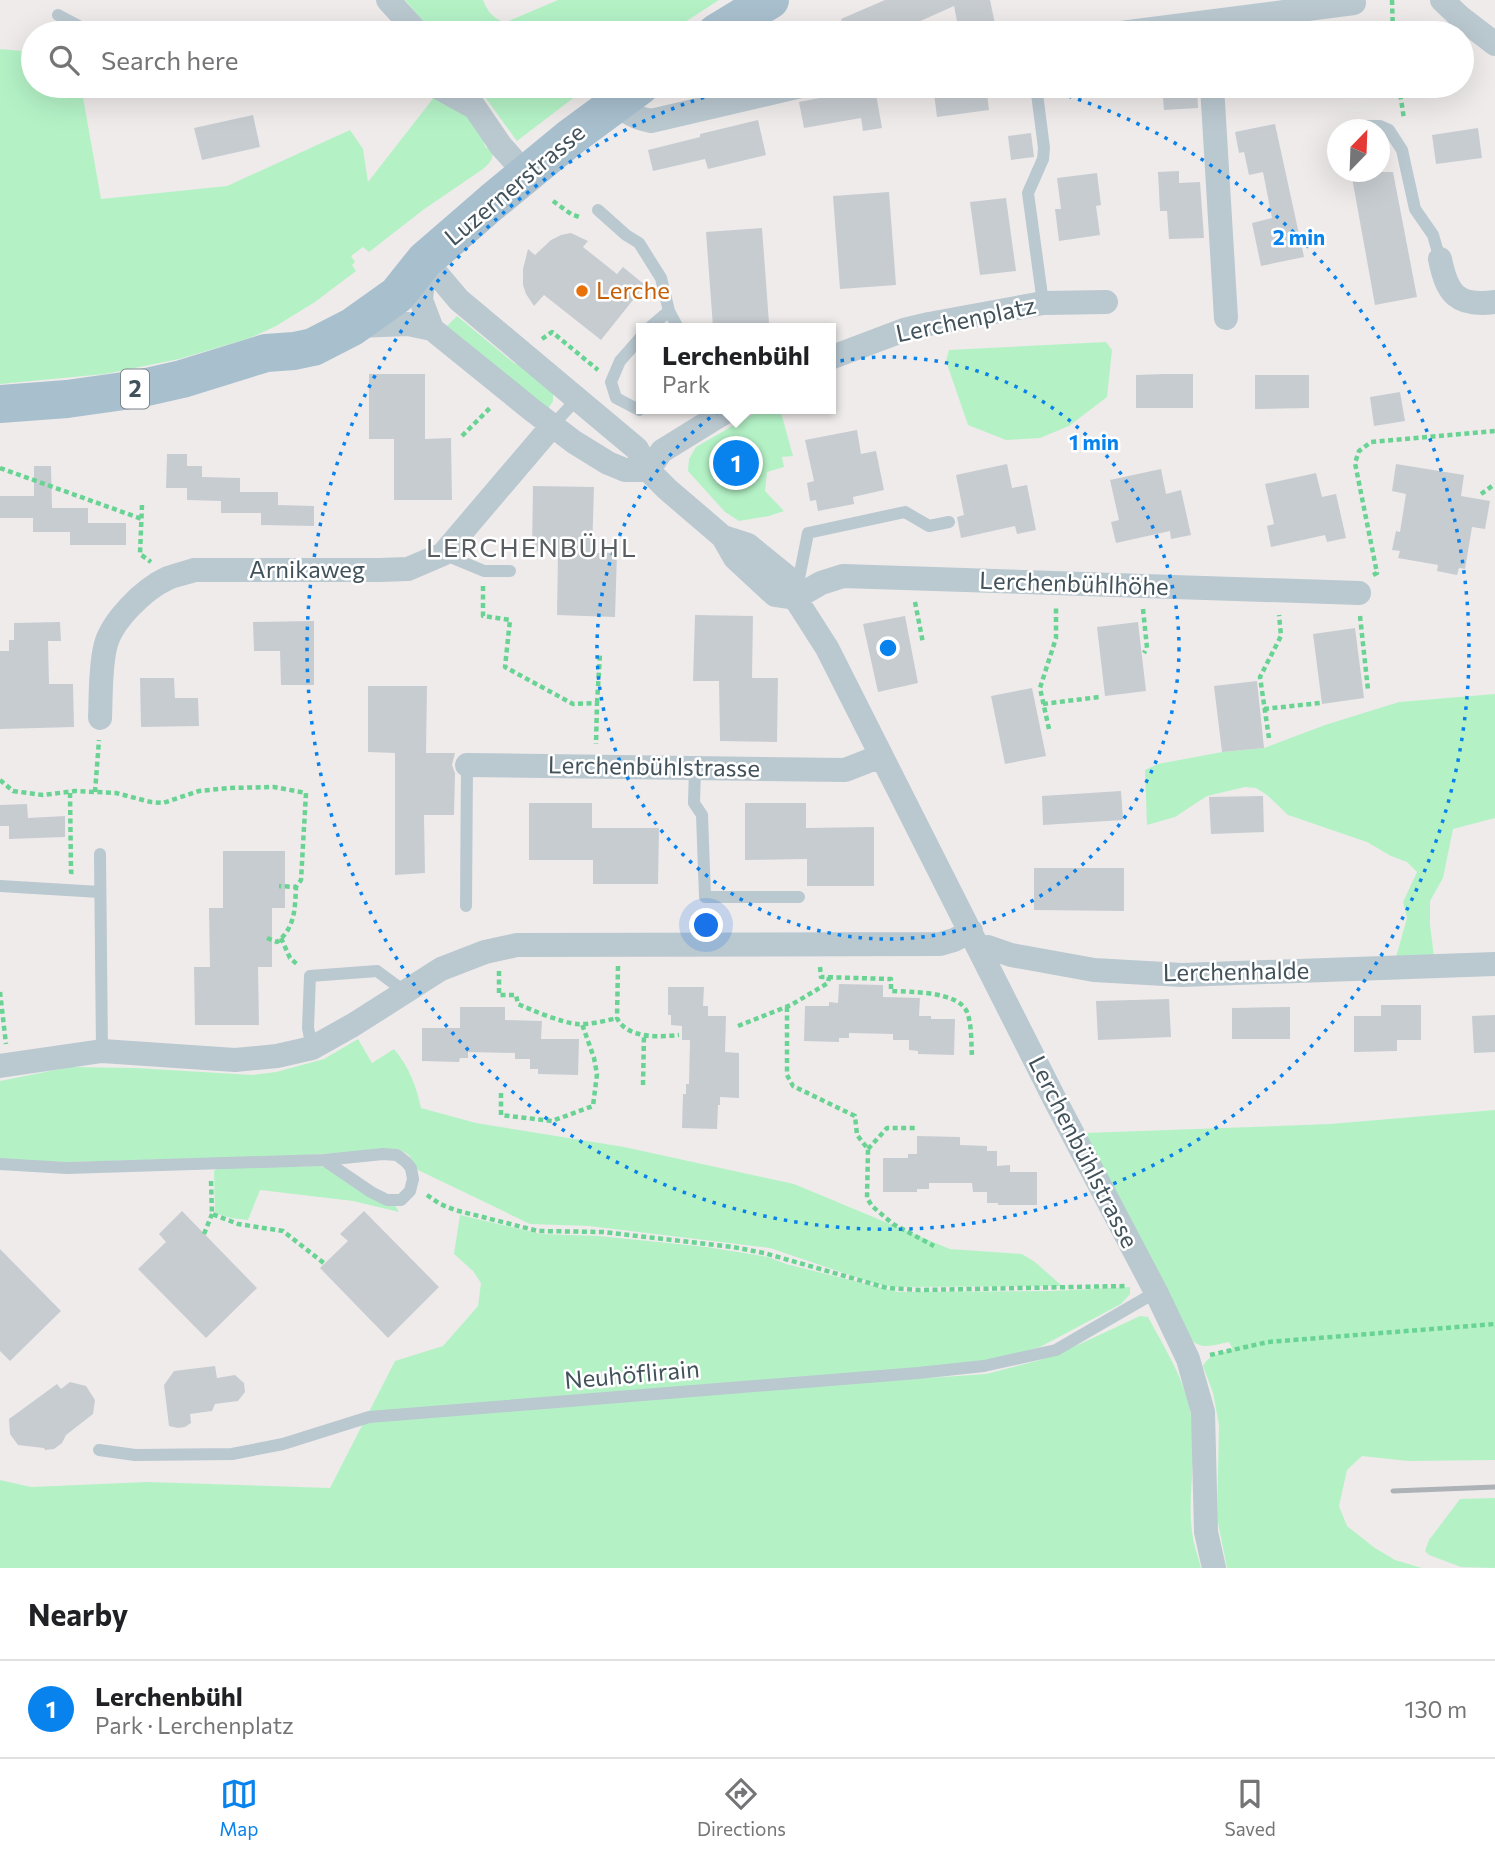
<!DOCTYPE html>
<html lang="en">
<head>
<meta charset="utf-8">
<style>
	body { margin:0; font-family:Commissioner,sans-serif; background:#f6f6f6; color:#202124 }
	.compass { position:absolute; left:1327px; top:119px; width:63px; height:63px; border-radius:50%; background:#fff; box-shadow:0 7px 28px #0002; rotate:23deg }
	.you { position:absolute; left:707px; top:926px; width:24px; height:24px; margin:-18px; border:5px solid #fff; border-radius:50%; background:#1a73e8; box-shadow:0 0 0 10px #1a73e833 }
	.badge { display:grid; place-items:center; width:46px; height:46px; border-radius:50%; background:#0882ec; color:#fff; font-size:23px; font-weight:700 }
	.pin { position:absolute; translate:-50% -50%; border:4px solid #fff; box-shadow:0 2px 7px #0006 }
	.popup { position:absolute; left:636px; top:323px; width:200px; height:91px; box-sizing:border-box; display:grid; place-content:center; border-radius:0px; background:#fff; filter:drop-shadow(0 2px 5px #0005); font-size:23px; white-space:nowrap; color:#757577 }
	.popup b { font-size:26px; color:#202124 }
	.popup::after { content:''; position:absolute; left:50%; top:100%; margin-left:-14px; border:14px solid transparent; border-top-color:#fff }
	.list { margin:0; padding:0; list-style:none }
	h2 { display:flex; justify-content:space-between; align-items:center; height:91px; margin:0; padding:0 28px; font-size:30px }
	h2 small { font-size:23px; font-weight:400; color:#757577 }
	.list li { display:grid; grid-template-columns:46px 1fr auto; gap:21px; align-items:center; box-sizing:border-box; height:98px; padding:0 28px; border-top:2px solid #e0e0e0 }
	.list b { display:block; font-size:26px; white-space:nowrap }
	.list p { margin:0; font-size:23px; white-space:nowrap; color:#757577 }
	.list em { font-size:23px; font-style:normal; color:#757577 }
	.icon { flex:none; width:38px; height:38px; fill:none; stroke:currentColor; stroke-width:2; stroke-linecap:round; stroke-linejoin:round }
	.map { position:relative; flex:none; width:1495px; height:1568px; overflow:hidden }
	.search { position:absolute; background:#fff; box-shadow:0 7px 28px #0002; left:21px; right:21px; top:21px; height:77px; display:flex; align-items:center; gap:18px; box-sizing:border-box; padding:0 24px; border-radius:38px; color:#757577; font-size:26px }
	.sheet { height:189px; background:#fff }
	nav { display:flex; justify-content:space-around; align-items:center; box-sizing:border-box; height:98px; border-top:2px solid #e0e0e0; background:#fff; font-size:19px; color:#757577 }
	nav a { display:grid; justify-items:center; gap:4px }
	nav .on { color:#0882ec }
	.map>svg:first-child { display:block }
	.green { fill:#b4f2c6 }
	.building { fill:#c7ccd1 }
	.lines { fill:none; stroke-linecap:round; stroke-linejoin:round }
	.path { stroke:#69d394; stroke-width:4.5; stroke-dasharray:5 3.5; stroke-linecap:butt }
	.lane { stroke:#bac8d0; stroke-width:12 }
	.street { stroke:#bac8d0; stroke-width:24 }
	.primary { stroke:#a8bfce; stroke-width:38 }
	.rail { stroke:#adb2b7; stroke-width:5 }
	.ring { fill:none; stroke:#0882ec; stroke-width:3.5; stroke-dasharray:3.5 7 }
	.food-dot { fill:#e8710a; stroke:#fff; stroke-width:2.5 }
	.labels { text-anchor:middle; stroke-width:5; stroke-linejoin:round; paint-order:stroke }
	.shield { fill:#fff; stroke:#7b868c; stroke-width:2 }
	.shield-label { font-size:23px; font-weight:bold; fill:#42525b }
	.street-label { font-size:24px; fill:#42525b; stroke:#fff }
	.food-label { font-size:24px; fill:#c56008; stroke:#fff; text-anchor:start }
	.neighbourhood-label { font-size:26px; letter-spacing:2px; fill:#585d61; stroke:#fff }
	.centre { fill:#0882ec; stroke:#fff; stroke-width:3.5 }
	.ring-label { font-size:21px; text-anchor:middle; font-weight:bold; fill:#0882ec; stroke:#fff; stroke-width:5; stroke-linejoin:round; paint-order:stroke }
</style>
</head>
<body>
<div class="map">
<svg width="1495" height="1568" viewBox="0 0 1495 1568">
	<rect width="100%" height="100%" fill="#efebeb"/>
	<path class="green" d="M405,0H483C487,11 494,20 506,22L558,0H719L668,33H433Z
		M0,49L33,52V86H81L101,199L227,186L350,130L363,149L368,182L435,96L465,115L488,141L484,143L486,148L491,146C495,158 491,162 483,169L423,210L369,252L363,247L351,256L355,262L352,265L356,271L315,302L276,326L250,338L179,359L105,374L0,384Z
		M477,86H589L517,141Z
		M457,316L514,363L530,370L553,393V401L548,409L447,326Z
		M1106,342L1112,350L1107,397L1069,426L1040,438L1006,440L968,425L946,361L949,350Z
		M762,409H780L793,456L782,457L784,467L767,472L765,491L784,511L769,516L739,521L725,512L688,471L689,459L696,447Z
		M1495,694V818L1453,829L1443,878L1430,901V924L1434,957H1396L1407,918L1403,902L1417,872L1407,862L1391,856L1367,842L1288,815L1267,795L1256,788L1245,787L1207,796L1175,817L1147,825L1145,770L1158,764L1222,752L1264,748L1325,725L1399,702Z
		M358,1039L372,1063L394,1049C409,1067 416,1085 421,1108L476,1123L624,1147L794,1184L950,1249L1022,1254L1035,1262L1062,1286L897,1287L876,1284L770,1248L589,1226L530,1224L418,1170L409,1155L398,1149L291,1156L69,1162L0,1160V1081L70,1067L136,1068L252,1075L276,1072L324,1059Z
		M1495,1110V1460L1408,1461L1362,1456L1347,1470L1339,1506L1347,1526L1375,1548L1395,1560L1422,1568H1227L1217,1518L1219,1425L1213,1393L1203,1366C1209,1354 1222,1354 1233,1349L1229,1342C1214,1345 1201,1351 1189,1338L1085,1133L1330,1124Z
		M319,1166L327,1168L395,1205L399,1212L353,1201L260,1190L248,1220L231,1218L215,1213L214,1171L217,1168Z
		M460,1215L541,1234L599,1236L707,1247L768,1257L786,1264L898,1292L1052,1291L1130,1287V1294L1121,1304L1040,1347L993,1360L883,1381L986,1374L1040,1360L1080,1344L1140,1316L1148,1317C1165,1349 1188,1384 1192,1422C1197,1458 1187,1495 1192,1531C1193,1543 1198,1556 1201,1568H0V1480L31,1487L147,1482L330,1488L395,1361L443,1346L478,1306L481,1283L473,1271L454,1254Z
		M1495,1498V1568L1461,1567L1429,1555L1425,1551L1429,1540L1460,1499Z"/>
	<path class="building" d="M885,0H990L995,24L959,31L954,6L916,23L917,26L900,33H847L841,19Z
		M933,86H986L989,110L937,117Z
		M1162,86H1197L1198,108L1164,110Z
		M861,90L862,96L876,94L882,128L863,131L861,118L804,128L799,102Z
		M253,115L260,147L202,160L194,128Z
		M758,120L766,155L708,169L705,159L653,171L648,150L700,137V134Z
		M1275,124L1304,257L1261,266L1252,223L1272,218L1263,172L1249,175L1244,152L1239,153L1235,132Z
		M1478,128L1482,158L1436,164L1432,135Z
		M1031,133L1034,157L1011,160L1008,136Z
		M1179,171V183L1200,182L1204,238L1169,239L1167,211H1160L1158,172Z
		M1351,172H1393L1417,297L1375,305Z
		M1097,173L1101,205L1096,206L1100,235L1059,241L1055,209H1061L1057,178Z
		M889,192L896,285L840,289L833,196Z
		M1006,198L1016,271L980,275L970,202Z
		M762,228L769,323L713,327L706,232Z
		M571,233L588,241L583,247L617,274L623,267L645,285L601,340L544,295L534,306L526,294L523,285V269L528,249L535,255L551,240L561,235Z
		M369,374H425V439L451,438L452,500H394V439H369Z
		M1164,374H1193V408H1136V375Z
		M1255,375H1309V408L1255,409Z
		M1400,392L1405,421L1374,426L1370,397Z
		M857,430L861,454L876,451L884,490L853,497L854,504L818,511L816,500L810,501L807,483L814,481L805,440Z
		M167,454H187V466H202V477L240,478V492H278V505L314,506V526L261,525V513H221V501L187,500V488H166Z
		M1007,464L1012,488L1027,485L1036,530L1017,534L1015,526L961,538L957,517L964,515L956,475Z
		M1396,464L1464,475L1461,496L1490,501L1485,529L1472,527L1465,569L1459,568L1457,575L1437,571L1438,565L1398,558L1400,551L1392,550L1396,531L1400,532L1406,494L1392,491Z
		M34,466H51L52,508H88V523H126V545H70V532H33V518H0V496H34Z
		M1161,469L1166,494L1181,490L1191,535L1171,539L1170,531L1116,543L1111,522L1119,520L1110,480Z
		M1316,473L1322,497L1336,494L1346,538L1327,542L1325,535L1271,547L1267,526L1274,524L1265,484Z
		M533,486L594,487L592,553H617L615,617L557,615L558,552L532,551Z
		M695,615L753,616L752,678H778L777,742L720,741L719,681H693Z
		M905,616L918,683L878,692L863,624Z
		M314,621V685H281L280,651H254L253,622Z
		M60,622L61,641H48L49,684H73L74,727L0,729V651H9V640H14V623Z
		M1138,622L1146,691L1105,696L1097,627Z
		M1355,628L1364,698L1322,704L1313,634Z
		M140,678H174L175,698H198L199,726L141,727Z
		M1257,681L1264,748L1222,752L1214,686Z
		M368,686H427L426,753H455L452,765L455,773L454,815H424L425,873L395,875V753L368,752Z
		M1032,688L1046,756L1005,764L991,696Z
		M1121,791L1123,820L1043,825L1042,796Z
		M1263,796L1264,832L1211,834L1209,797Z
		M529,803H592V828H659L658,884H593V860H529Z
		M745,803H806V828L874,827V886H807V859L745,860Z
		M27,804L28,818L65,816V837L9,839V826H0V805Z
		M223,851H285V908H272V967H258L259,1025H195L194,967H210L209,908H223Z
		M1034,868H1124V911L1034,910Z
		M839,984L883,985V997L920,998L919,1016H931V1019H955L954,1055L918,1054V1051L909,1050V1040H893V1034L849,1033V1038H839V1042L804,1041L805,1006H829V1002L838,1003Z
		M668,987H704L703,1006H708V1016H726L725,1052L739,1053V1098L720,1097V1105H718L717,1129L682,1128L683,1094H686V1084H689L690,1040H682V1026L671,1025V1015H668Z
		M1169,999L1171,1037L1098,1040L1096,1001Z
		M1381,1005H1421V1040H1397V1051L1354,1052V1016H1381Z
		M460,1007H505V1020L542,1021L541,1039H579L578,1075L538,1074V1069H530V1059H515V1053L468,1052V1058H460L459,1062L422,1061V1028H460Z
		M1290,1007V1039H1232V1008Z
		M1495,1015V1052L1474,1053L1472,1016Z
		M917,1136L960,1137V1145L987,1146V1151H997V1166L1010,1165V1172H1037V1205H998V1203H987V1192H973L972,1183H929V1189H917V1192H883V1158H908V1154H917Z
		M182,1211L257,1288L206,1338L138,1269L166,1242L159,1234Z
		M364,1211L439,1287L388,1338L320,1268L348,1241L340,1234Z
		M0,1249L61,1311L10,1361L0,1351Z
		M215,1366L217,1378L235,1375L244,1383L245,1392L238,1401L215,1404L212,1411L190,1414L191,1423L185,1427L178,1428L169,1426L164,1385L174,1371Z
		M70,1382L86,1386L95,1400L93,1414L66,1435L62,1443L54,1449L45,1450L44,1448L18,1445L10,1434L9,1419L57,1384L61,1389Z"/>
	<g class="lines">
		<path class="path" d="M1392,0L1393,33
			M1399,86L1404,119
			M553,201L571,214L582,218
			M542,339L552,332L598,370
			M462,436L491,407
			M0,468L142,519
			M1481,494L1495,484
			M142,505L140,554L151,562
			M1373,575L1377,573L1355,463L1359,451L1371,442L1495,431
			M483,586V616L510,620L505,667L573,704L597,703L596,744
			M915,602L923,643
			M1143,609L1147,648L1144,653
			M1360,616L1368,690
			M597,703L600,654
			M1043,704L1099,697
			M1264,709L1320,703
			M1049,729L1040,688L1056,638V607
			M1269,738L1260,677L1281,636L1279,615
			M0,780L13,791L43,795L75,791L116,793L151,802L163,803L199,791L228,788L274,787L306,793L301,880L296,887L279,886
			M95,792L99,740
			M70,793L71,872H75
			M267,938L277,942C295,928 295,909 296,887
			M281,938L290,958L299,966
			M618,966L617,1018C627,1039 660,1037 679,1035
			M820,967L821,977L891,979V991C911,992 958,991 967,1012C972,1025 971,1042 972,1056
			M499,971V995H516L518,1004C531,1010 563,1023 577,1024C589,1025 605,1021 617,1018
			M0,992L6,1044
			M787,1007V1075L793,1086L855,1116L857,1135L868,1149L867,1198L872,1206L893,1224L934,1246
			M738,1026L791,1005L828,983L829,977
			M643,1085L644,1034
			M501,1093V1115L552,1121L593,1106L597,1074L594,1058L582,1024
			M868,1149L887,1128H917
			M211,1181L212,1214L238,1224L283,1231L325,1264
			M427,1195L440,1204L455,1210L538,1231L603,1232L733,1247L764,1253L887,1288L920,1290L1126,1286
			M204,1234L212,1214
			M1210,1355L1268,1342L1495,1324"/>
		<path class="lane" d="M58,15L92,33
			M423,86L474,114
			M1036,86L1044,148L1043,159L1028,193L1043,303
			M1366,126H1380L1389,130L1402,150L1415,209L1433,235L1440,259
			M598,210L626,235L639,243L661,278L669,311L678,328
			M649,328L669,311
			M642,336L620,361L611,382L616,398L639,410L642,407
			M552,426L576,400
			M443,554L484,571H510
			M797,588L808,533L905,512L929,526L949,522
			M695,768L694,803L702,815L705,897H799
			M100,854L102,1051
			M0,886L100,892
			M466,906L467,765
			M312,1048L308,1028L310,976L377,971L404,991
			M0,1164L67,1168L324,1160L383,1154L397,1155L406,1162L411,1168L413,1179L410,1191L401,1200H387L371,1192L324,1160
			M99,1450L135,1455L232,1454L283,1444L369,1417L918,1373L984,1366L1056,1350L1156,1292"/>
		<path class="street" d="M388,0L418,33
			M1442,0L1460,17L1495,44
			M1121,33L1354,3
			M460,86L501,146L526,174
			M1212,86L1226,318
			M616,103C627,113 636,118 651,121L801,86
			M1440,259C1447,294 1457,307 1495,302
			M425,260L459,300L637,449L648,470L667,489L723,537L735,558L775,595L795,598
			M425,262L421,300L432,329L532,410L574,442L608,463L625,470H648
			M357,326L408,324L432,329
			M830,358L904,330L929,324L1043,303L1106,302
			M648,470L662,451L730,409
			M723,537L748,545L791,580L795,598L827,648L1055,1100L1156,1292L1188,1359L1203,1412L1206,1532L1214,1568
			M795,598L821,583L843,576L1359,593
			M100,718C101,695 100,671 105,648C110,622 144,589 168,578C176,575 186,573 194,570H379L408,569L443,554L552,426
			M467,765L845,770L881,756
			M980,950L988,947L1011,955L1094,970L1182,975L1495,964
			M0,1066L102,1051L235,1060L277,1056L312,1048L353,1025L441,969L485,952L517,945L940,944L954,940L971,931"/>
		<path class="primary" d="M716,33L770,0
			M0,404L67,399L138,389L182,379L266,353L294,351L313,347L352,327L397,295L425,260L492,202L571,137L640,86"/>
		<path class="rail" d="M1393,1491L1495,1487"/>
	</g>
	<g class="ring">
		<circle cx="888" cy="648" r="291"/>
		<path d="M1038 87A581 581 0 1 1 738 87"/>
	</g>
	<circle class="food-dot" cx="582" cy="291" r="7"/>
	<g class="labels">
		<rect class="shield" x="121" y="369.5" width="28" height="39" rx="5"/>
		<g class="shield-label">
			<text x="135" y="397">2</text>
		</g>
		<g class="street-label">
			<text transform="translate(515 185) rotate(-40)" y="8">Luzernerstrasse</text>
			<text transform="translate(966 320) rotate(-12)" y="8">Lerchenplatz</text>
			<text x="307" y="578">Arnikaweg</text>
			<text transform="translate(1074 584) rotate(2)" y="8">Lerchenbühlhöhe</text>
			<text transform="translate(654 767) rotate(1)" y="8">Lerchenbühlstrasse</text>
			<text transform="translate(1236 972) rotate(-1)" y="8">Lerchenhalde</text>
			<text transform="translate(1083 1152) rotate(63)" y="8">Lerchenbühlstrasse</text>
			<text transform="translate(632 1375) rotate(-5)" y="8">Neuhöflirain</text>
		</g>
		<g class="food-label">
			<text x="596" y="299">Lerche</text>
		</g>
		<g class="neighbourhood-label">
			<text x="532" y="557">LERCHENBÜHL</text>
		</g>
	</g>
	<circle cx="888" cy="648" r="10" class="centre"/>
	<g class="ring-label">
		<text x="1299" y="245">2 min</text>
		<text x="1094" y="450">1 min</text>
	</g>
</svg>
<svg class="compass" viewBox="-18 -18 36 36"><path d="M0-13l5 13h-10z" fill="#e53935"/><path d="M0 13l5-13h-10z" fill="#757577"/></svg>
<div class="you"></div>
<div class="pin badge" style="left:736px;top:463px">1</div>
<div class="popup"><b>Lerchenbühl</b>Park</div>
<div class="search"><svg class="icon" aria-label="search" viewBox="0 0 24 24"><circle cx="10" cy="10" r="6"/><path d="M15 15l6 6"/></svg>Search here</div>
</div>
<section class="sheet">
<h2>Nearby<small></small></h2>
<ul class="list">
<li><span class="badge">1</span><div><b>Lerchenbühl</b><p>Park · Lerchenplatz</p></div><em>130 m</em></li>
</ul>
</section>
<nav>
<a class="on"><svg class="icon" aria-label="map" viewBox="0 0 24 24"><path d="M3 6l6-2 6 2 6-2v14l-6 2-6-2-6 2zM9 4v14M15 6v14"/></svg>Map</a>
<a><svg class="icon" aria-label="directions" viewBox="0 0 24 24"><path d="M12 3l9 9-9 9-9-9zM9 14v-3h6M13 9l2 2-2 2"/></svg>Directions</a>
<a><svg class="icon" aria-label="saved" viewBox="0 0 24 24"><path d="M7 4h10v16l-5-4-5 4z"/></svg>Saved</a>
</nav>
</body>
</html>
